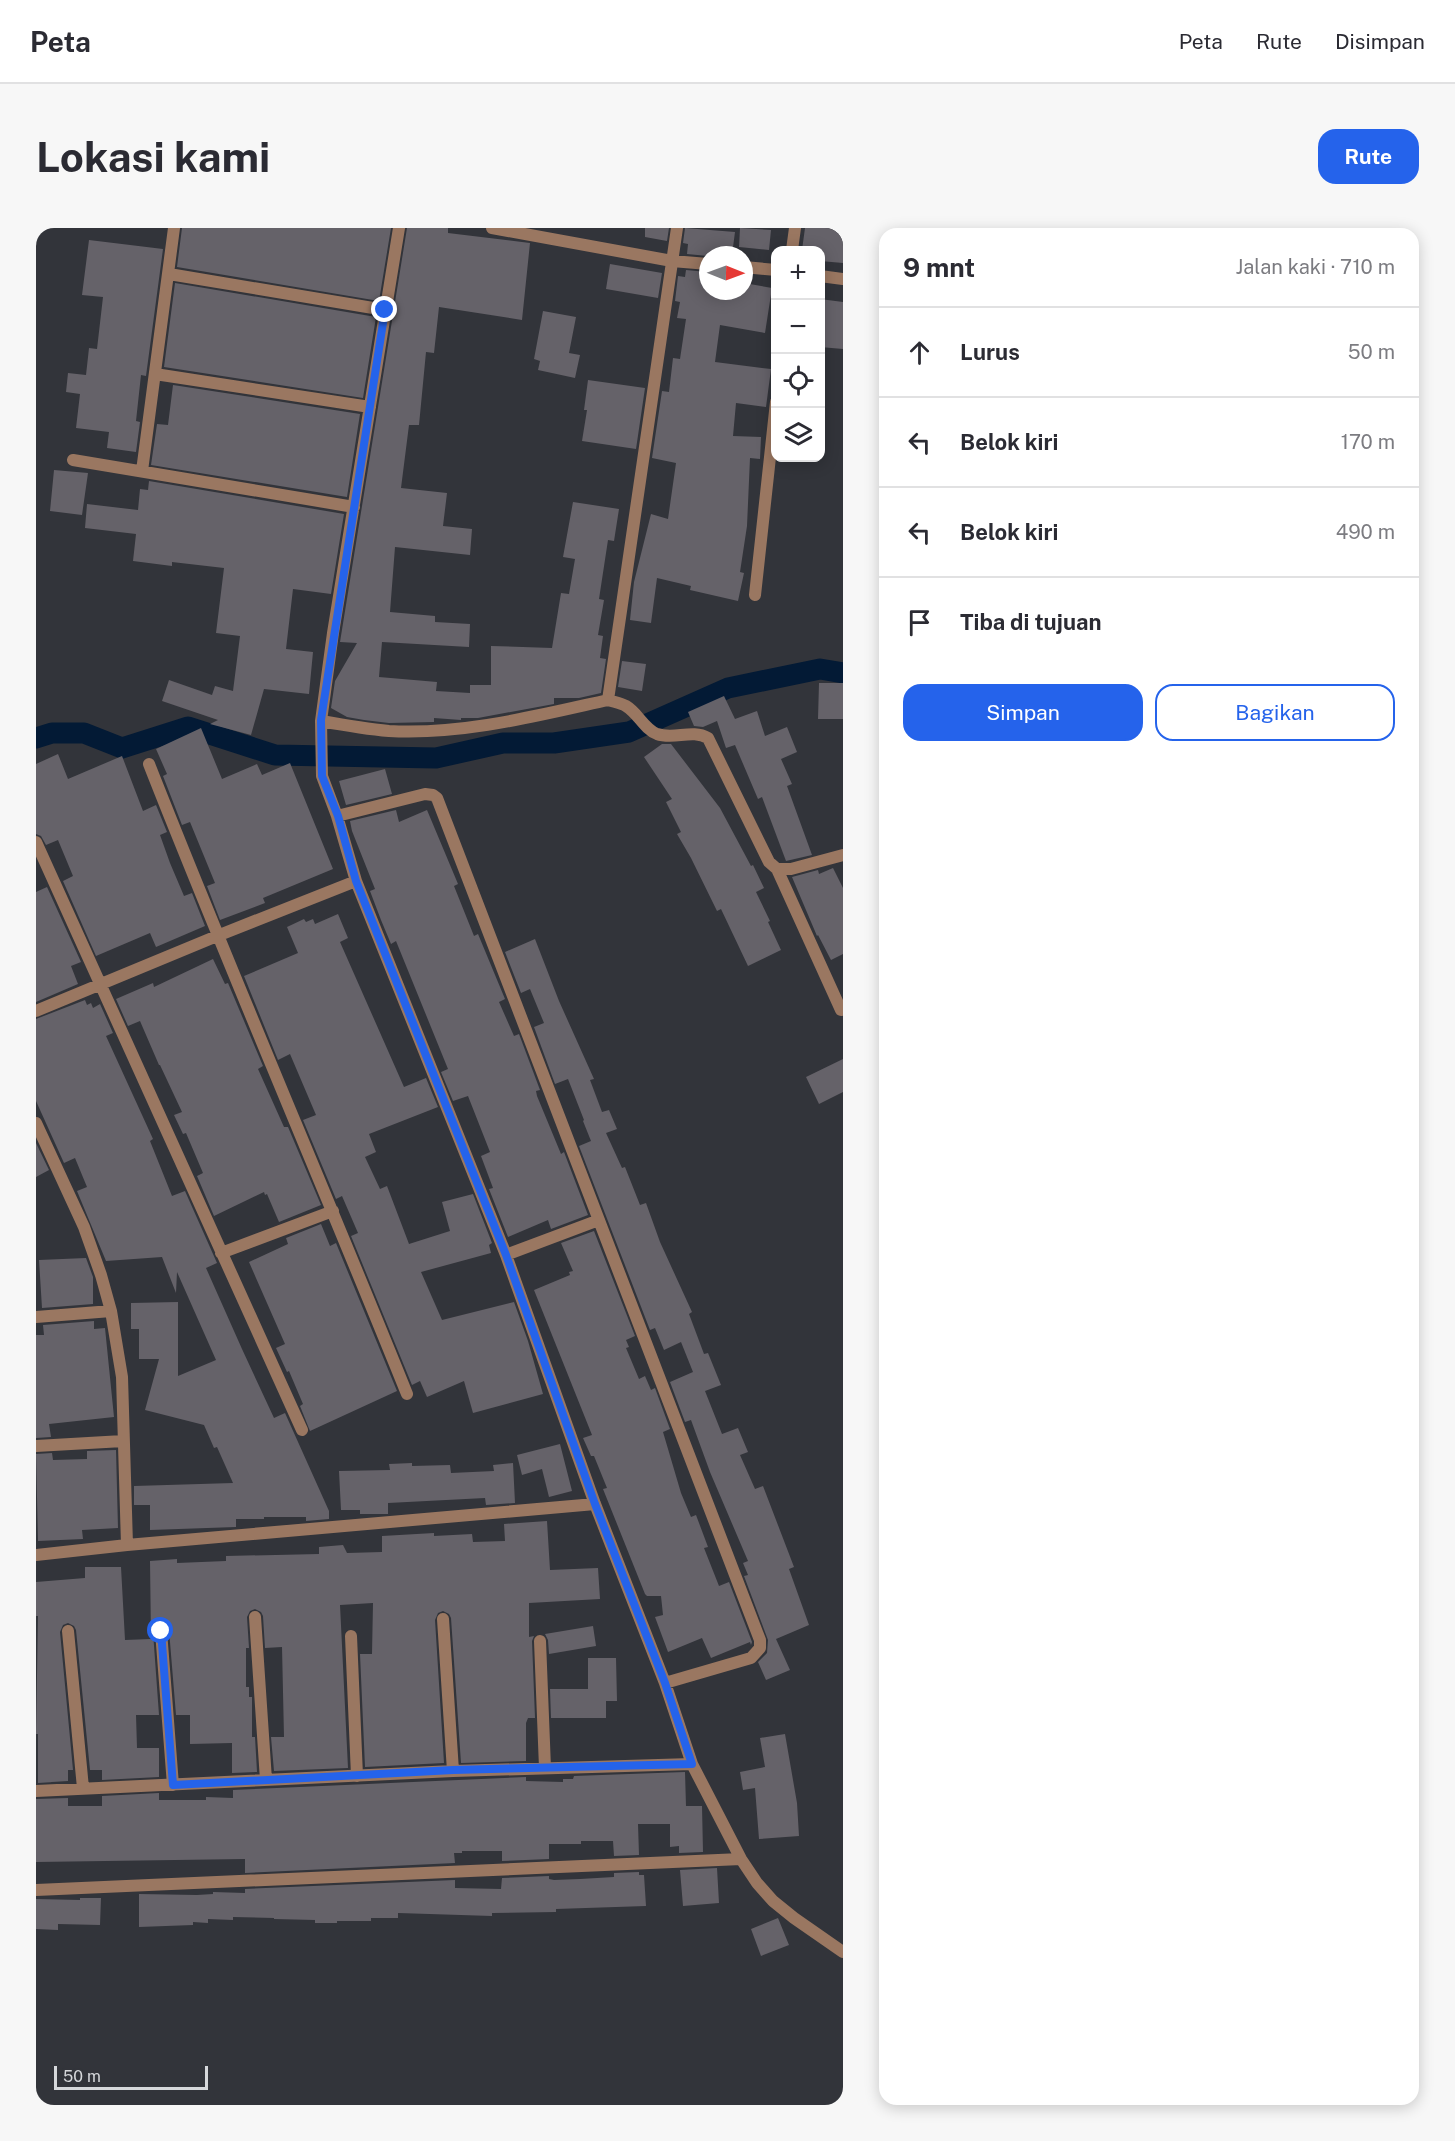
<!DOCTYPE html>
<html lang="id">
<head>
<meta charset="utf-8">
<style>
	body { margin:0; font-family:"Public Sans",sans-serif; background:#f7f7f7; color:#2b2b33 }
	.controls { position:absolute; right:18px; top:18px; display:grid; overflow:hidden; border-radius:12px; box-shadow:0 3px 15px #0003 }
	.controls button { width:54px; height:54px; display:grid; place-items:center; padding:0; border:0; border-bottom:2px solid #e1e1e2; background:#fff; color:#2b2b33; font:30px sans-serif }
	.compass { position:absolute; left:663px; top:18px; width:54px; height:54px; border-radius:50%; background:#fff; box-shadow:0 3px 15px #0003; rotate:91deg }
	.scale { position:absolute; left:18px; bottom:15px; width:154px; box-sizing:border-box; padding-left:6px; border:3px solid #d6d8db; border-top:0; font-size:16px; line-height:21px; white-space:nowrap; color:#d6d8db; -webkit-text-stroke:4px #32343a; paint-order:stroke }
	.stop { position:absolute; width:18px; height:18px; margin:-14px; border:4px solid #2563eb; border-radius:50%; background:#fff }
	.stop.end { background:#2563eb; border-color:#fff; box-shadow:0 2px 6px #0008 }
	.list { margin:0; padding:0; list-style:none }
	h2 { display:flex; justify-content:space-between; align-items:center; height:78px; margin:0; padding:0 24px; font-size:26px }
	h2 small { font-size:20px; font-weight:400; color:#7c7c81 }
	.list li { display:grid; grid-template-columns:39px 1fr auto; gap:18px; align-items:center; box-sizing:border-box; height:90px; padding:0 24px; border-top:2px solid #e1e1e2 }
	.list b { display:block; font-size:22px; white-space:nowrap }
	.list em { font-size:20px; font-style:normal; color:#7c7c81 }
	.actions { display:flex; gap:12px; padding:18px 24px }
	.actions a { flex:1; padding:14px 0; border:2px solid #2563eb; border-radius:18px; text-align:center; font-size:21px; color:#2563eb }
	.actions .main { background:#2563eb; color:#fff }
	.icon { flex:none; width:33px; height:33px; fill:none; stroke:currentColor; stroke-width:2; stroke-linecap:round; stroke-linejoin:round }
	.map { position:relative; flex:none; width:807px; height:1877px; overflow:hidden; border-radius:18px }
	header { display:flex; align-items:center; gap:36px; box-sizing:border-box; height:84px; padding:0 30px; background:#fff; border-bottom:2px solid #e1e1e2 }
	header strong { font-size:28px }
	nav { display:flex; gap:33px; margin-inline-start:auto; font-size:21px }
	.intro { display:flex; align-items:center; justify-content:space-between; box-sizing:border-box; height:144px; padding:0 36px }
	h1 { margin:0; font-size:42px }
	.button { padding:15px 27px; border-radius:18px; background:#2563eb; color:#fff; font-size:21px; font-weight:700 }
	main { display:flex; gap:36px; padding:0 36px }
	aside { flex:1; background:#fff; border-radius:18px; box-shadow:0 3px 15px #0003 }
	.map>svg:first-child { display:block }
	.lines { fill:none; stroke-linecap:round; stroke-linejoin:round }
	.canal { stroke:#031a35; stroke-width:21 }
	.building { fill:#656269 }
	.minor { stroke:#9a7761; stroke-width:12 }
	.route { stroke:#2563eb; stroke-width:8 }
</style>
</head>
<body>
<header>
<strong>Peta</strong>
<nav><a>Peta</a><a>Rute</a><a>Disimpan</a></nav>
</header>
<div class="intro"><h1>Lokasi kami</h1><a class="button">Rute</a></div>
<main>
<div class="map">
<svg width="807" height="1877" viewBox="0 0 807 1877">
	<rect width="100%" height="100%" fill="#32343a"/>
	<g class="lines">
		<path class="canal" d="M0,510L16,505H48L86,520L152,499L239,527L400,530L467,515H518L593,504L692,460L784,441L807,445"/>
	</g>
	<path class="building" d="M146,0H355L343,73L141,39Z
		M371,0H412V5L494,15L486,92L403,79L398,125L390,124L383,197H373L365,260L411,265L407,298L436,301L434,327L359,319L354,384L399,388V394L434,396L433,419L346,414L343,449L401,454L400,463L434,465V457H455V418L516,420L525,365L533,366L539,331L527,329L537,274L583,281L578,313L572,312L563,371L568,372L562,407L567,408L564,430L570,431L565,465L543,470H518V476L442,490H425V492L398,490V494L353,495L328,492L311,489L295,480L299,453L321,415L304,414Z
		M609,0H633L631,13L609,9Z
		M649,0L699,4L696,27L672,25V28L651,26L652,16L647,15Z
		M704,0L735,2L733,22L703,19Z
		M769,0H807V35L784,33V22H766Z
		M53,12L127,21L110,148L105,147L100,193L104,194L100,224L71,220L73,204L40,200L44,166L30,164L32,145L50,147L53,120L61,121L67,69L46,67Z
		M574,36L626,45L622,70L570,61Z
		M650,42L672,44V63H708V55L736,60L729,105L684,97L679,134L735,141L730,179L700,175L697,208L725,209L724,231L714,230L711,298L704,344L708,345L702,373L654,362L655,358L621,350L615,395L594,392L598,354L615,286L632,291L640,235L616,230L626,163L633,164L637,130L644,131L650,91L641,90L644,74L639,73L642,48L649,49Z
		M139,55L340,89L327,170L128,139Z
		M784,71L807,74V121L784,119Z
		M507,83L540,89L533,125L544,127L539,150L502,142L504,133L498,131Z
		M552,152L609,160L600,221L546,213L551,182H548Z
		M137,157L324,186L311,269L115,237L121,196L132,197Z
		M18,242L52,245L46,287L14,283Z
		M113,253L308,286L295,366L257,361L250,421L277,424L273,466L228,461L215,507L174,496L182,492L126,473L133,452L176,467L179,458L197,463L204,408L180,405L188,340L136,334V338L97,333L100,306L49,300L51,276L102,282L104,261L112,262Z
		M586,433L610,436L606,463L582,459Z
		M783,455H807V491H782Z
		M688,468L699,491L721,483L729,508L751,499L761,524L745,531L756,556L751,558L776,627L750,633L726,569L722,571L699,517L690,520L681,493L667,499L658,498L652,484Z
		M165,500L186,551L221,536L226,547L254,535L297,641L227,670L229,675L184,692L171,658L179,655L154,594L146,597L127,548L131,546L120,521Z
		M626,516H635L684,580L715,638L717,637L728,660L720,664L734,693L732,694L745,722L712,738L685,681L681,683L655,630L641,606L645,604L630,574L636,571L608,529Z
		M22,526L32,551L86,528L107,583L120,577L131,604L124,607L134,635L148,668L156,665L169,698L120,719L114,705L60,728L27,653L37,648L22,612L10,617L5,608L0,606V536Z
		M349,541L356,566L310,577L303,553Z
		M360,582L363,594L391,582L422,656L418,658L438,708L442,706L469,771L463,774L478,808L483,806L504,862L500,863L501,868L525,926L528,924L552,987L515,1001L512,992L472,1009L453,961L457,960L445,928L454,924L432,868L417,873L405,844L412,841L360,713L355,716L345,692L334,663L339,661L316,603L314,593Z
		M797,640L807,660V726L795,732L782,707L781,708L756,649L782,642L783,646Z
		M11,659L45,734L35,738L42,756L0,774V664Z
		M302,686L312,710L304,714L368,859L390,850L402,879L333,906L340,924L329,929L344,961L351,958L373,1016L414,1003L406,974L437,966L456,1015L453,1017L455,1025L385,1044L406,1092L478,1074L492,1113L507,1166L437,1185L428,1153L391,1169L384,1153L376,1157L315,1008L322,1005L306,968L300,971L267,892L280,887L254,826L242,832L208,748L262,725L251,699L268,691L270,694L277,691L279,696Z
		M499,711L523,773L558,851L554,852L566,884L573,882L581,901L570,905L586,940L589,939L604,977L610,975L624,1014L656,1084L653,1086L668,1126L672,1125L685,1157L669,1163L686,1206L702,1200L712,1224L704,1227L719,1261L727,1258L758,1339L753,1341L773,1397L740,1411L754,1442L730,1452L722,1434L731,1425L732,1412L708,1348L712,1347L707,1335L712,1333L674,1244L655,1192L649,1194L634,1154L657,1144L645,1114L628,1122L619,1100L614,1102L543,918L555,913L547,893L548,892L532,851L519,856L498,799L508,795L494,761L485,765L469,724Z
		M177,731L189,756L192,755L227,838L222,841L248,899H252L285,977L243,994L231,966L229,967L228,964L178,988L161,948L167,945L150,905L147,906L138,887L146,884L124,837H123L104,793L92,798L80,771L117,755L118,759Z
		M49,772L51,777L55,775L57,780L64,776L77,805L70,808L117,911L114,913L136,968L149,963L181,1035L170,1040L206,1121L238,1190L249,1185L293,1283V1291L270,1293V1289H228V1291H200V1299L114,1302V1277H98V1258L197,1255L181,1219L178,1220L168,1197L109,1182L123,1131H103V1101H95V1075L142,1074V1148L180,1132L141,1044L140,1065L126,1029L70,1033L41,963L51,959L39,930L28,935L0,873V791Z
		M807,831V864L783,876L770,849Z
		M0,915L13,942L0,949Z
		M285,996L294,1018L300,1015L361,1163L274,1203L264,1178L267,1176L253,1143L251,1144L240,1120L249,1116L213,1034L252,1016L250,1010Z
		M558,1003L599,1108L590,1112L593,1119L590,1120L603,1151L609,1148L615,1162L619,1160L634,1201L627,1204L645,1265L655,1289L660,1287L672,1319L668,1320L683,1358L693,1354L716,1414L715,1417L714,1414L675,1430L666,1410L632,1424L619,1389L627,1387L625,1368H611L609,1366L567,1261L571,1260L558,1228H555L547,1210L556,1207L498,1062L534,1047L533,1044L537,1043L525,1015Z
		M50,1030L57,1049V1076L6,1080L3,1032Z
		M58,1093V1101L69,1100L78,1189L13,1196L15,1209L0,1210V1107H8L7,1097Z
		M524,1216L536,1263L513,1269L506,1241L486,1247L481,1227Z
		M80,1222L82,1300L46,1302L47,1311L2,1313L0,1226L16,1225L17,1232L51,1231V1223Z
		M376,1235V1238L414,1237L415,1245L458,1243L457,1237L477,1235L479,1275L450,1277L449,1270L352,1275V1286H324V1282H305L303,1243L354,1242L353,1236Z
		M511,1293L514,1342L562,1340L564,1371L493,1375V1409L498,1408L496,1413L499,1490H492L490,1495V1533L425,1535L415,1390L413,1386L407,1383L402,1385L399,1392L408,1535L329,1539L324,1426H336L337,1375L304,1377L312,1540L238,1543L235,1509H248L246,1419L229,1420L227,1388L225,1384L219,1381L214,1383L211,1389L213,1420H210V1459H213V1469H216V1509H219L221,1544L196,1545V1515L154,1516V1487H140L133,1402L131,1398L125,1395L120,1397L117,1404L123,1487H100L101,1520H123V1549L66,1552V1542H54L40,1402L38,1398L32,1395L27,1397L24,1404L37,1542H32V1553L0,1555H2V1506H0L2,1388H0V1354L49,1350V1339H85L89,1412L115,1411L114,1333L141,1331V1335L190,1333V1328L283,1326V1319L307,1317L311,1325L346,1324V1308L398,1305V1308L436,1306L437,1314L469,1313L468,1296Z
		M557,1398L560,1418L513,1426L512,1412L509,1406Z
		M552,1430H580L581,1473H570V1490H515L514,1461H552Z
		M749,1506L761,1575L763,1608L723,1611L719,1560L707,1562L704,1544L729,1539L724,1510Z
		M649,1544L650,1578H666L667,1624L643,1625V1618L634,1619V1596H602L603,1627L578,1628L577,1613H545V1616H513V1631L466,1633V1623H426V1625H418L419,1635L209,1645V1631L0,1634V1571L32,1570V1578H66V1568L123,1565V1572H170V1569L197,1570V1562L490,1549V1553L527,1554V1551H537L538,1548Z
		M681,1640L683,1675L647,1678L644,1642Z
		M603,1644V1647H608L610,1678L520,1681V1684L456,1685V1688L362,1685V1690H335V1693H301V1695H279V1692L238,1691V1690L197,1689V1692L172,1691V1695L157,1694V1697L103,1699V1666L161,1667L177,1666V1664L209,1665V1661L419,1652V1660L465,1661L466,1650L513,1648V1651L518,1652L544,1651L578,1649V1645Z
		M44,1670H65L64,1697L22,1696V1702L0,1701V1671L44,1672Z
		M742,1690L753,1717L725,1728L715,1701Z"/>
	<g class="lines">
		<path class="minor" d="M363,0L297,405L285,493L286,548L301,588L320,653L470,1027L559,1276L629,1455L656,1536L705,1631L721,1655L737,1673L758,1690L807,1724
			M456,0L636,33L672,36
			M756,22L759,0
			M708,39L740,42
			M133,46L349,82
			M784,48L807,51
			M119,146L334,179
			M37,232L318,279
			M106,243L138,0
			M719,367L740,174
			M572,472L641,0
			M285,493C307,497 330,501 353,503C427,507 500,488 572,472C578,474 585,475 590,478C602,485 608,501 621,506C638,512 656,501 672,510L733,634L741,641H755L807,627
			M113,536C196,747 286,955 371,1166
			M301,588L389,566L397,567L401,570L724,1412V1420L715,1430L629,1455
			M0,614L266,1202
			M741,641L805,782
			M0,783L181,708L320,653
			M0,895L48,999L65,1047L75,1083L86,1149L91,1317
			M185,1025L297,983
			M470,1027L563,992
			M0,1089L75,1083
			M0,1218L87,1213
			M0,1327L91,1317L559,1276
			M219,1389L230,1552
			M407,1391L417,1543
			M32,1403L47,1560
			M125,1403L137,1557
			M315,1408L321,1548
			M504,1413L509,1540
			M0,1563L417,1543L656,1536
			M0,1662L705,1631"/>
	</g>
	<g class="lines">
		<path class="route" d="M125,1403L137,1557L417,1542L656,1536L629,1455L559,1276L470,1027L320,653L302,588L286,548L285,492L349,82"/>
	</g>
</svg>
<div class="controls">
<button>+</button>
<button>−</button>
<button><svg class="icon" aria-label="locate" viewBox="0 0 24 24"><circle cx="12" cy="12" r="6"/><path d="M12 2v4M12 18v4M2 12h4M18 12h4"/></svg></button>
<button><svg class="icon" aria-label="layers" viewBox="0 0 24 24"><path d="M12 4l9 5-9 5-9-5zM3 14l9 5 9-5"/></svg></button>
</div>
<svg class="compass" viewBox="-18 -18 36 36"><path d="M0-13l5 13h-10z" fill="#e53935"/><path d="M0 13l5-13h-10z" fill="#7c7c81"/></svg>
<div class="scale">50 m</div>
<div class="stop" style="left:125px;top:1403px"></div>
<div class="stop end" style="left:349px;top:82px"></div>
</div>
<aside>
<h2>9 mnt<small>Jalan kaki · 710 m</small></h2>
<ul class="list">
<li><svg class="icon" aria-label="ahead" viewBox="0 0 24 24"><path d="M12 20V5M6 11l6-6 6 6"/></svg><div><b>Lurus</b></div><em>50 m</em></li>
<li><svg class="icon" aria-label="left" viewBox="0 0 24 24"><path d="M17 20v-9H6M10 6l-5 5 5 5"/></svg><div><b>Belok kiri</b></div><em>170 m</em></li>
<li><svg class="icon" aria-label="left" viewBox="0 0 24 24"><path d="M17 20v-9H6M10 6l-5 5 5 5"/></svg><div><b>Belok kiri</b></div><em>490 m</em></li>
<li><svg class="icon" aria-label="arrive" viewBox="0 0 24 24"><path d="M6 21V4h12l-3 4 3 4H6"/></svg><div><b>Tiba di tujuan</b></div></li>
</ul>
<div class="actions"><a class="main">Simpan</a><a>Bagikan</a></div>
</aside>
</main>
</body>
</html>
